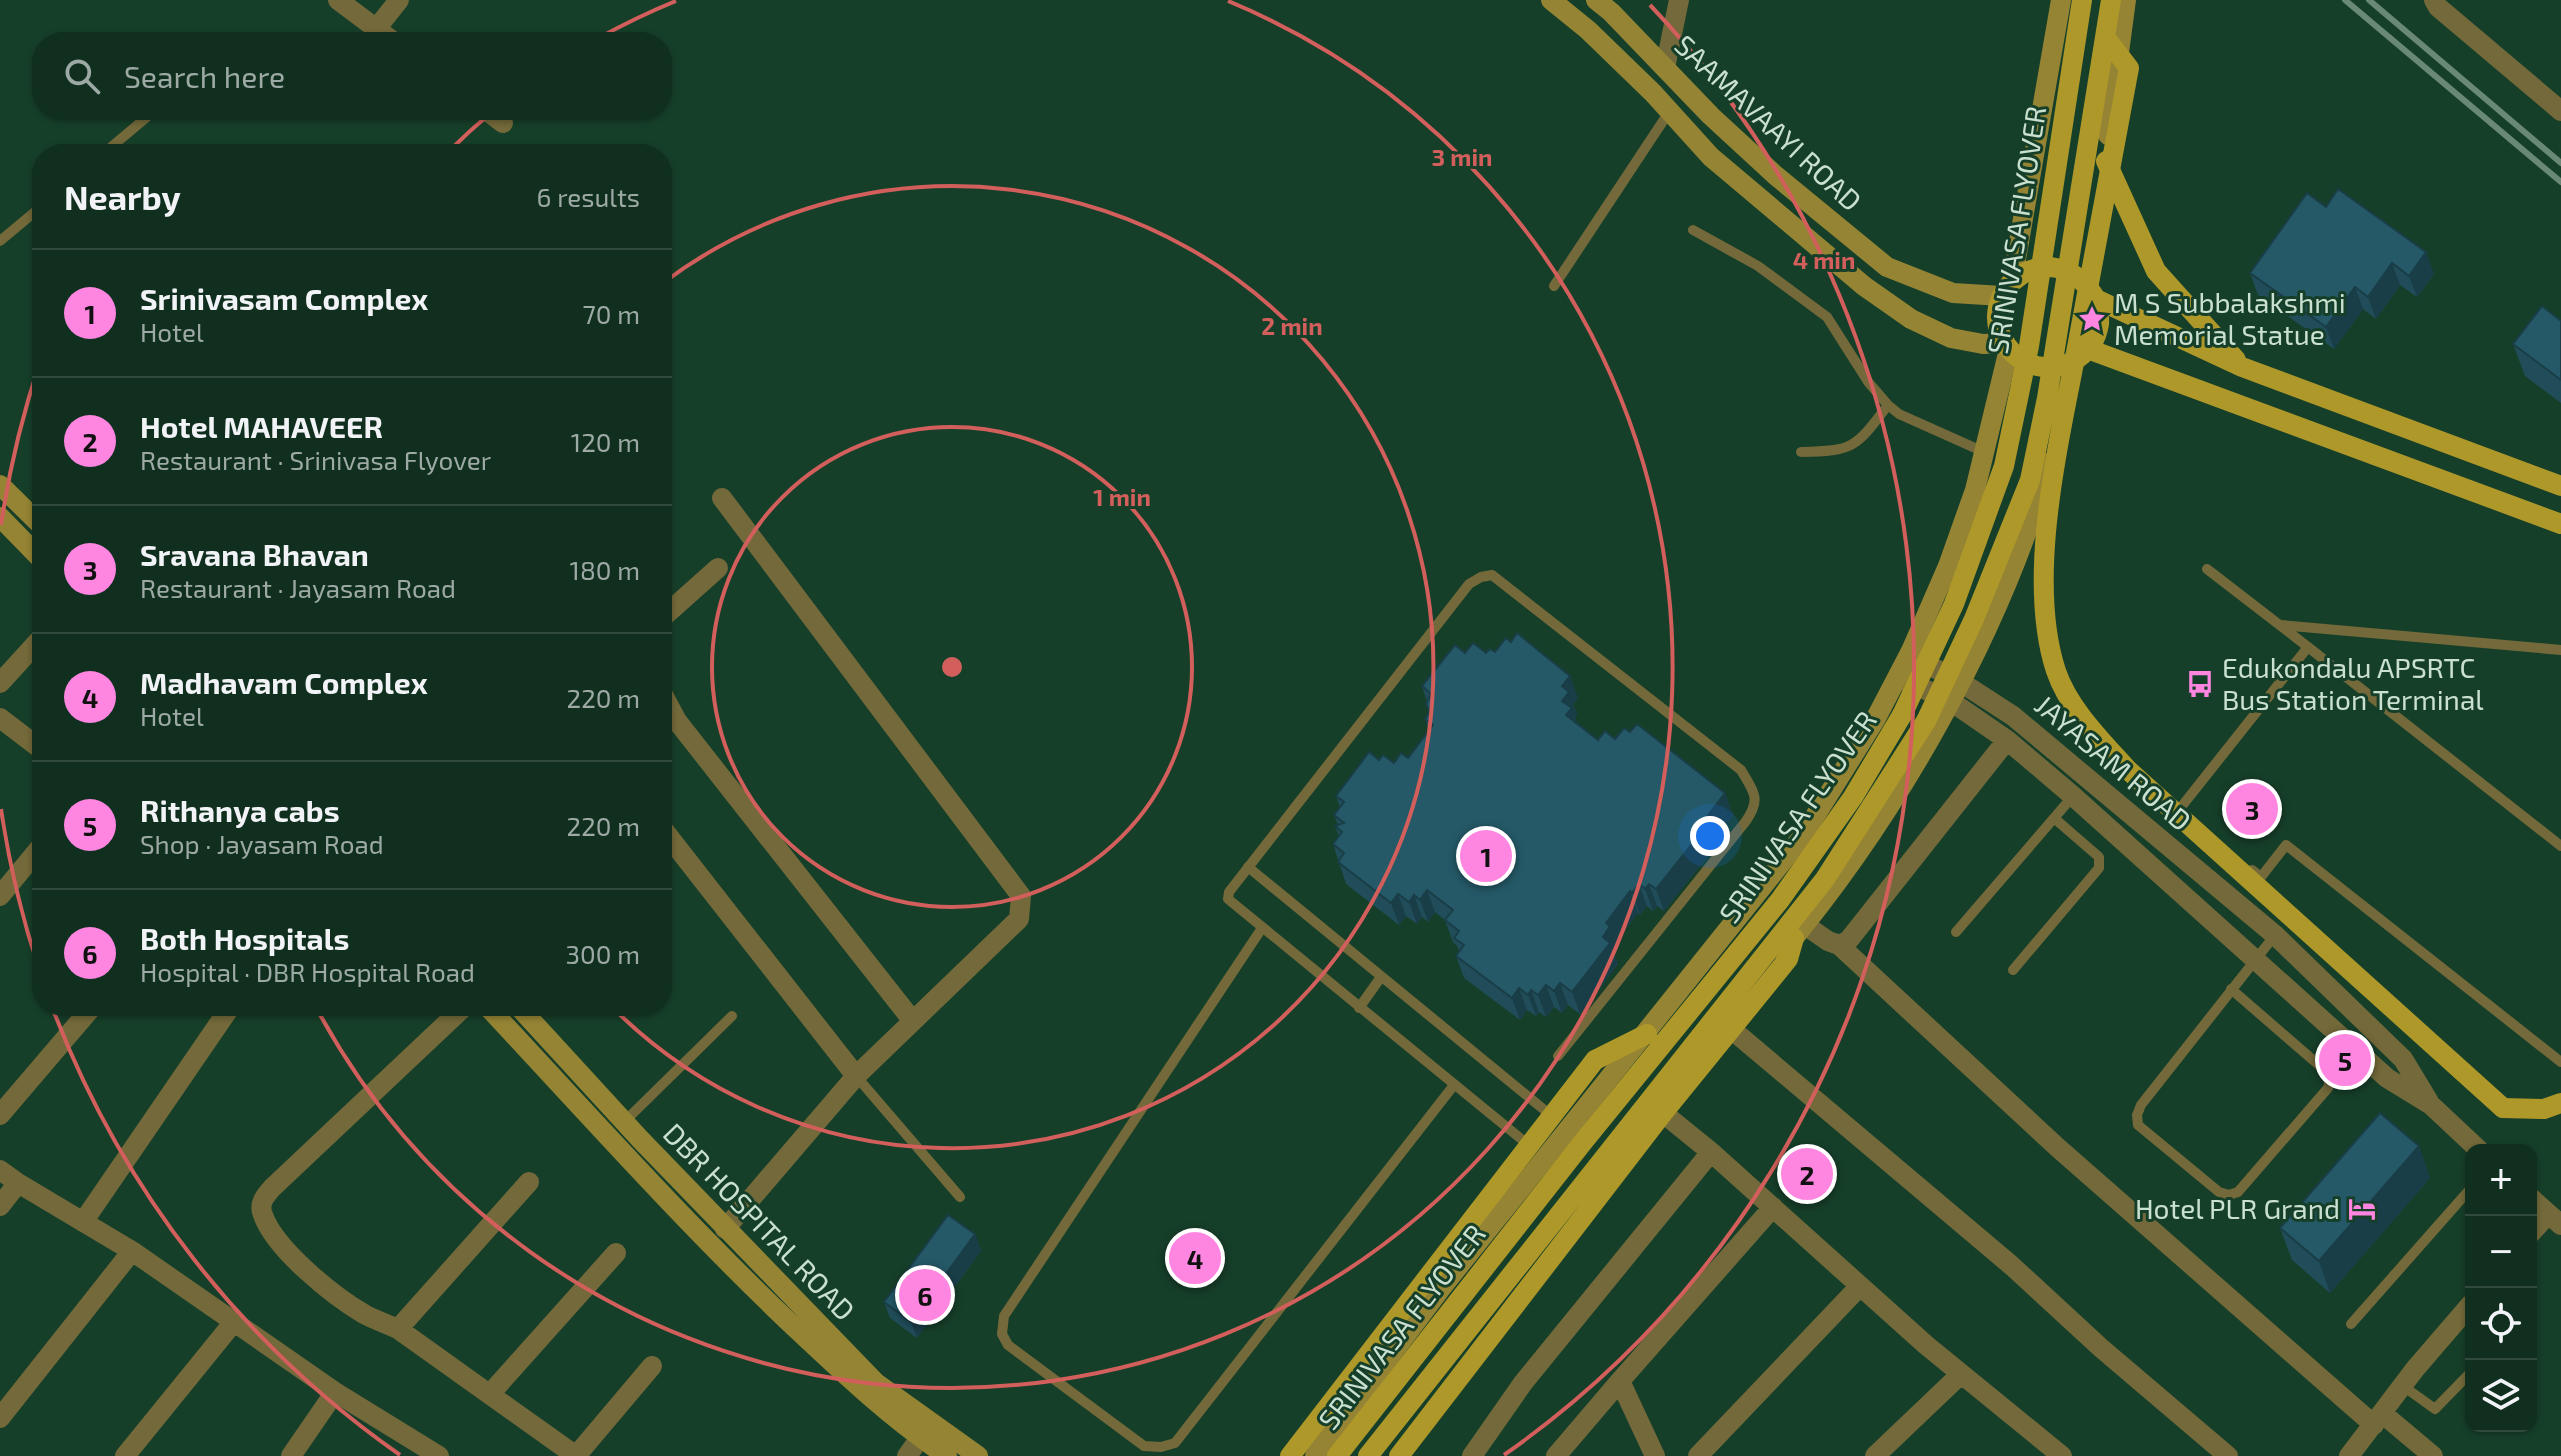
<!DOCTYPE html>
<html lang="en">
<head>
<meta charset="utf-8">
<style>
	body { margin:0; font-family:"Exo 2",sans-serif; background:#193728; color:#f1f3f6 }
	.controls { position:absolute; right:24px; bottom:24px; display:grid; overflow:hidden; border-radius:16px; box-shadow:0 2px 6px #0004 }
	.controls button { width:72px; height:72px; display:grid; place-items:center; padding:0; border:0; border-bottom:2px solid #304a3d; background:#102f1f; color:#f1f3f6; font:40px sans-serif }
	.you { position:absolute; left:1710px; top:836px; width:28px; height:28px; margin:-20px; border:6px solid #fff; border-radius:50%; background:#1a73e8; box-shadow:0 0 0 12px #1a73e833 }
	.badge { display:grid; place-items:center; width:52px; height:52px; border-radius:50%; background:#fe86e1; color:#111; font-size:26px; font-weight:700 }
	.pin { position:absolute; translate:-50% -50%; border:4px solid #fff; box-shadow:0 2px 8px #0006 }
	.list { margin:0; padding:0; list-style:none }
	h2 { display:flex; justify-content:space-between; align-items:center; height:104px; margin:0; padding:0 32px; font-size:34px }
	h2 small { font-size:26px; font-weight:400; color:#9ca9a4 }
	.list li { display:grid; grid-template-columns:52px 1fr auto; gap:24px; align-items:center; box-sizing:border-box; height:128px; padding:0 32px; border-top:2px solid #304a3d }
	.list b { display:block; font-size:30px; white-space:nowrap }
	.list p { margin:0; font-size:26px; white-space:nowrap; color:#9ca9a4 }
	.list em { font-size:26px; font-style:normal; color:#9ca9a4 }
	.icon { flex:none; width:44px; height:44px; fill:none; stroke:currentColor; stroke-width:2; stroke-linecap:round; stroke-linejoin:round }
	.map { position:relative; flex:none; width:2561px; height:1456px; overflow:hidden }
	.search { position:absolute; background:#102f1f; box-shadow:0 2px 6px #0004; left:32px; top:32px; width:640px; height:88px; display:flex; align-items:center; gap:20px; box-sizing:border-box; padding:0 28px; border-radius:32px; color:#9ca9a4; font-size:30px }
	.panel { position:absolute; background:#102f1f; box-shadow:0 2px 6px #0004; left:32px; top:144px; width:640px; height:872px; border-radius:32px }
	.map>svg:first-child { display:block }
	.lines { fill:none; stroke-linecap:round; stroke-linejoin:round }
	.lane { stroke:#73693a; stroke-width:10 }
	.street { stroke:#73693a; stroke-width:20 }
	.secondary { stroke:#958434; stroke-width:20 }
	.primary { stroke:#af982a; stroke-width:20 }
	.rail { stroke:#698976; stroke-width:6 }
	.primary-bridge { stroke:#af982a; stroke-width:20 }
	.wall { fill:#204d59 }
	.shaded-wall { fill:#1a3e48 }
	.building { fill:#255967; stroke:#1a3e48; stroke-width:2 }
	.ring { fill:none; stroke:#d25f5b; stroke-width:4 }
	.labels { text-anchor:middle; stroke-width:6; stroke-linejoin:round; paint-order:stroke }
	.street-label { font-size:28px; fill:#cae0d1; stroke:#163f29 }
	.poi-label { font-size:28px; fill:#cae0d1; stroke:#163f29; text-anchor:start }
	.centre { fill:#d25f5b; stroke:#163f29; stroke-width:4 }
	.ring-label { font-size:24px; text-anchor:middle; font-weight:bold; fill:#d25f5b; stroke:#163f29; stroke-width:6; stroke-linejoin:round; paint-order:stroke }
</style>
</head>
<body>
<div class="map">
<svg width="2561" height="1456" viewBox="0 0 2561 1456">
	<rect width="100%" height="100%" fill="#163f29"/>
	<g class="lines">
		<path class="lane" d="M103,154L148,116
			M1693,230L1758,266L1827,317L1869,383L1888,405L1899,414L1984,452
			M0,241L42,206
			M1554,286L1669,112
			M1801,452C1855,451 1856,447 1888,405
			M2207,569L2308,647
			M2281,625L2561,650
			M2183,815L2178,811L2308,647L2561,846
			M1248,867L1553,1117
			M2252,870L2261,877L2286,845L2561,1062
			M1262,928L1004,1316L1002,1334L1008,1345L1144,1446L1161,1447L1175,1443L1454,1085
			M1956,932L2073,796
			M2013,970L2099,868V857L2054,818
			M2231,989L2328,1073L2330,1080L2328,1088L2238,1192L2229,1195L2219,1192L2138,1125L2137,1115L2141,1105L2275,935
			M1359,1008L1381,977
			M856,1076L960,1197
			M624,1122L732,1016
			M1531,1147L1228,899L1229,892L1469,584L1481,577L1492,575L1741,770C1753,791 1762,798 1746,821L1558,1056
			M2351,1324L2471,1188
			M2403,1386L2435,1409L2471,1372"/>
		<path class="street" d="M338,0L394,42
			M2434,0L2438,7L2561,111
			M376,29L399,0
			M1665,68L1679,0
			M486,110L503,123
			M722,498L1021,896L1019,919L856,1076L725,1229
			M662,618L718,568
			M1911,656L1959,681L2013,716L2275,935L2403,1059L2429,1102
			M1901,679L1949,700L2007,740L2073,796L2387,1078L2431,1105L2479,1150
			M0,683L42,637
			M662,693L677,721L912,1020
			M0,718L42,750
			M662,828L856,1076
			M0,896L42,845
			M1805,925L1828,941L1839,945L1848,941L2007,740
			M1839,945L2057,1147L2374,1425
			M465,1006L272,1188C265,1196 258,1204 263,1215C275,1249 333,1296 364,1314C375,1320 387,1324 398,1329L576,1456
			M1730,1028L2012,1266L2101,1348L2228,1456
			M1663,1113L1711,1152L1926,1345L2062,1456
			M0,1115L93,1006
			M0,1170L18,1183L132,1251L335,1392L439,1456
			M2531,1198L2561,1225
			M0,1206L18,1183
			M83,1222L231,1006
			M2531,1233L2548,1214
			M398,1329L529,1182
			M1620,1381L1773,1207
			M490,1394L616,1253
			M2383,1414L2433,1456
			M0,1418L132,1251
			M125,1456L233,1323
			M291,1456L335,1392
			M576,1456L652,1366
			M907,1456L930,1424
			M1472,1456L1523,1383L1711,1152
			M1556,1456L1620,1381L1655,1456
			M1698,1456L1860,1286
			M1875,1456L1961,1374
			M2349,1456L2415,1369L2471,1304"/>
		<path class="secondary" d="M1551,0L1588,30L1653,93L1711,157L1864,286L1911,319L1951,338L1983,344L2004,343
			M1596,0L1611,12L1711,116L1775,175L1887,267L1953,293L2002,296
			M2108,135L2126,0
			M2012,282L2061,0
			M0,485L42,526
			M0,517L42,560
			M1783,951C1897,815 2000,634 2049,463
			M487,1006C587,1113 684,1222 790,1323C840,1370 890,1418 947,1456
			M518,1006L640,1139L876,1383L978,1456
			M1315,1456L1442,1287L1802,837L1875,720L1911,651L1948,566L1975,490L2009,349"/>
		<path class="primary" d="M2106,161L2156,271L2236,360
			M2096,299C2097,307 2100,316 2099,324C2094,355 2066,372 2037,366C2024,363 2015,357 2007,346C1968,292 2053,227 2096,299L2242,367L2561,486
			M2088,349L2561,524
			M1595,1060L1647,1034
			M2503,1108L2544,1109L2561,1103
			M1337,1456L1583,1142L1780,900L1853,797L1902,715
			M1368,1456L1825,879L1926,721
			M1399,1456L1663,1113L1788,959L1794,938"/>
		<path class="rail" d="M2345,0L2561,182
			M2369,0L2561,163"/>
		<path class="primary-bridge" d="M2105,37L2129,68C2112,159 2095,251 2078,342C2060,439 2025,576 2056,671C2069,709 2101,740 2127,769L2503,1108
			M1902,715L1954,604L2004,466L2029,346L2082,0
			M1926,721L1974,619L2030,480L2047,398L2111,0
			M1290,1456L1595,1060"/>
	</g>
	<path class="wall" d="M2326,207L2434,274L2417,297L2400,285L2376,319L2363,309L2334,349L2258,295L2250,273Z
		M2561,321V403L2525,376L2513,344Z
		M1495,652L1578,698L1573,704L1577,714L1575,717L1577,724L1598,740L1615,739L1725,793L1733,815L1709,846L1711,852L1664,911L1657,906L1653,911L1647,906L1640,915L1638,913L1616,942L1618,948L1614,954L1618,964L1580,1014L1568,1005L1562,1013L1554,1007L1546,1017L1539,1012L1536,1016L1527,1010L1520,1020L1464,978L1456,956L1459,951L1457,946L1453,942L1445,920L1435,912L1428,922L1422,917L1417,924L1406,916L1399,925L1346,884L1333,844L1339,836L1335,826L1338,825L1334,815L1340,807L1336,796L1379,760L1394,763L1408,758L1429,730L1425,719L1429,713L1426,704L1427,702L1422,686L1465,653Z
		M2419,1146L2430,1178L2330,1293L2292,1260L2280,1228Z
		M975,1234L981,1251L917,1338L890,1318L884,1302Z"/>
	<path class="shaded-wall" d="M2426,252L2434,274L2417,297L2409,276Z
		M2392,263L2400,285L2376,319L2368,297Z
		M2355,287L2363,309L2334,349L2326,327Z
		M1570,676L1578,698L1573,704L1577,714L1575,717L1580,730L1566,715L1562,701V686Z
		M1725,793L1733,815L1709,846L1711,852L1664,911L1656,889L1699,827Z
		M1639,884L1647,906L1640,915L1632,893Z
		M1649,884L1657,906L1653,911L1645,889Z
		M1427,890L1435,912L1428,922L1420,900Z
		M1630,891L1638,913L1616,942L1618,948L1614,954L1618,964L1580,1014L1572,992L1603,937L1606,923Z
		M1398,894L1406,916L1399,925L1391,903Z
		M1414,895L1422,917L1417,924L1409,902Z
		M1560,983L1568,1005L1562,1013L1554,991Z
		M1546,985L1554,1007L1546,1017L1538,995Z
		M1519,988L1527,1010L1520,1020L1512,998Z
		M1531,990L1539,1012L1536,1016L1528,995Z
		M2419,1146L2430,1178L2330,1293L2319,1261Z
		M975,1234L981,1251L917,1338L911,1322Z"/>
	<path class="building" d="M2338,189L2426,252L2409,276L2392,263L2368,297L2355,287L2326,327L2250,273L2307,193L2326,207Z
		M2542,306L2561,321V380L2513,344Z
		M1517,633L1570,676L1562,686L1569,692L1562,701L1572,708L1566,715L1598,740L1605,731L1615,739L1624,728L1630,732L1637,724L1725,793L1699,827L1703,830L1656,889L1649,884L1645,889L1639,884L1632,893L1630,891L1606,923L1610,926L1603,937L1610,943L1572,992L1560,983L1554,991L1546,985L1538,995L1531,990L1528,995L1519,988L1512,998L1456,956L1464,945L1454,938L1459,931L1445,920L1453,910L1427,890L1420,900L1414,895L1409,902L1398,894L1391,903L1338,862L1344,853L1333,844L1342,832L1335,826L1344,823L1334,815L1344,802L1336,796L1369,752L1379,760L1383,755L1394,763L1401,753L1408,758L1433,725L1425,719L1430,711L1426,704L1431,694L1422,686L1455,645L1465,653L1473,643L1486,653L1490,649L1495,652L1506,638L1511,642Z
		M2380,1113L2419,1146L2319,1261L2280,1228Z
		M948,1215L975,1234L911,1322L884,1302Z"/>
	<g class="ring">
		<circle cx="952" cy="667" r="240"/>
		<path d="M663 283A481 481 0 1 1 612 1007"/>
		<path d="M447 153A721 721 0 0 1 493 111M597 39A721 721 0 0 1 676 1M1228 1A721 721 0 1 1 318 1011"/>
		<path d="M400 1455A962 962 0 0 1 54 1012M40 972A962 962 0 0 1 1 809M1 525A962 962 0 0 1 40 362M1650 5A962 962 0 0 1 1504 1455"/>
	</g>
	<defs>
		<g id="sight-bare" transform="scale(2.16)"><path d="M0-6L1.8-2.2L6-1.7L2.9 1.2L3.7 5.4L0 3.3L-3.7 5.4L-2.9 1.2L-6-1.7L-1.8-2.2Z" fill="#fe86e1" stroke="#163f29" stroke-width="2.5" paint-order="stroke"/></g>
		<g id="bus-bare" transform="scale(2.16)"><path d="M-5-6H5V4H4V6H2V4H-2V6H-4V4H-5ZM-3.5-4V0h7V-4ZM-3.5 1.2v1.5H-2V1.2ZM2 1.2v1.5H3.5V1.2Z" fill="#fe86e1" stroke="#163f29" stroke-width="2.5" paint-order="stroke"/></g>
		<g id="hotel-bare" transform="scale(2.16)"><path d="M-6-4.5h1.5V1H6V5H4.5V3h-9V5H-6ZM-4 0a1.8 1.8 0 1 1 3.6 0ZM.5 0V-2.5h3Q6-2.5 6 0Z" fill="#fe86e1" stroke="#163f29" stroke-width="2.5" paint-order="stroke"/></g>
	</defs>
	<g fill-rule="evenodd">
		<use href="#sight-bare" x="2092" y="319"/>
		<use href="#bus-bare" x="2200" y="684"/>
		<use href="#hotel-bare" x="2362" y="1209"/>
	</g>
	<g class="labels">
		<g class="street-label">
			<text transform="translate(1768 123) rotate(43)" y="10">SAAMAVAAYI ROAD</text>
			<text transform="translate(2017 230) rotate(-81)" y="10">SRINIVASA FLYOVER</text>
			<text transform="translate(2113 763) rotate(40)" y="10">JAYASAM ROAD</text>
			<text transform="translate(1798 817) rotate(-55)" y="10">SRINIVASA FLYOVER</text>
			<text transform="translate(759 1222) rotate(46)" y="10">DBR HOSPITAL ROAD</text>
			<text transform="translate(1402 1327) rotate(-52)" y="10">SRINIVASA FLYOVER</text>
		</g>
		<g class="poi-label">
			<text x="2114" y="313">M S Subbalakshmi<tspan x="2114" dy="32">Memorial Statue</tspan></text>
			<text x="2222" y="678">Edukondalu APSRTC<tspan x="2222" dy="32">Bus Station Terminal</tspan></text>
			<text x="2340" y="1219" text-anchor="end">Hotel PLR Grand</text>
		</g>
	</g>
	<circle cx="952" cy="667" r="12" class="centre"/>
	<g class="ring-label">
		<text x="1462" y="166">3 min</text>
		<text x="1824" y="269">4 min</text>
		<text x="1292" y="335">2 min</text>
		<text x="1122" y="506">1 min</text>
	</g>
</svg>
<div class="controls">
<button>+</button>
<button>−</button>
<button><svg class="icon" aria-label="locate" viewBox="0 0 24 24"><circle cx="12" cy="12" r="6"/><path d="M12 2v4M12 18v4M2 12h4M18 12h4"/></svg></button>
<button><svg class="icon" aria-label="layers" viewBox="0 0 24 24"><path d="M12 4l9 5-9 5-9-5zM3 14l9 5 9-5"/></svg></button>
</div>
<div class="you"></div>
<div class="pin badge" style="left:1486px;top:856px">1</div>
<div class="pin badge" style="left:1807px;top:1174px">2</div>
<div class="pin badge" style="left:2252px;top:809px">3</div>
<div class="pin badge" style="left:1195px;top:1258px">4</div>
<div class="pin badge" style="left:2345px;top:1060px">5</div>
<div class="pin badge" style="left:925px;top:1295px">6</div>
<div class="search"><svg class="icon" aria-label="search" viewBox="0 0 24 24"><circle cx="10" cy="10" r="6"/><path d="M15 15l6 6"/></svg>Search here</div>
<section class="panel">
<h2>Nearby<small>6 results</small></h2>
<ul class="list">
<li><span class="badge">1</span><div><b>Srinivasam Complex</b><p>Hotel</p></div><em>70 m</em></li>
<li><span class="badge">2</span><div><b>Hotel MAHAVEER</b><p>Restaurant · Srinivasa Flyover</p></div><em>120 m</em></li>
<li><span class="badge">3</span><div><b>Sravana Bhavan</b><p>Restaurant · Jayasam Road</p></div><em>180 m</em></li>
<li><span class="badge">4</span><div><b>Madhavam Complex</b><p>Hotel</p></div><em>220 m</em></li>
<li><span class="badge">5</span><div><b>Rithanya cabs</b><p>Shop · Jayasam Road</p></div><em>220 m</em></li>
<li><span class="badge">6</span><div><b>Both Hospitals</b><p>Hospital · DBR Hospital Road</p></div><em>300 m</em></li>
</ul>
</section>
</div>
</body>
</html>
